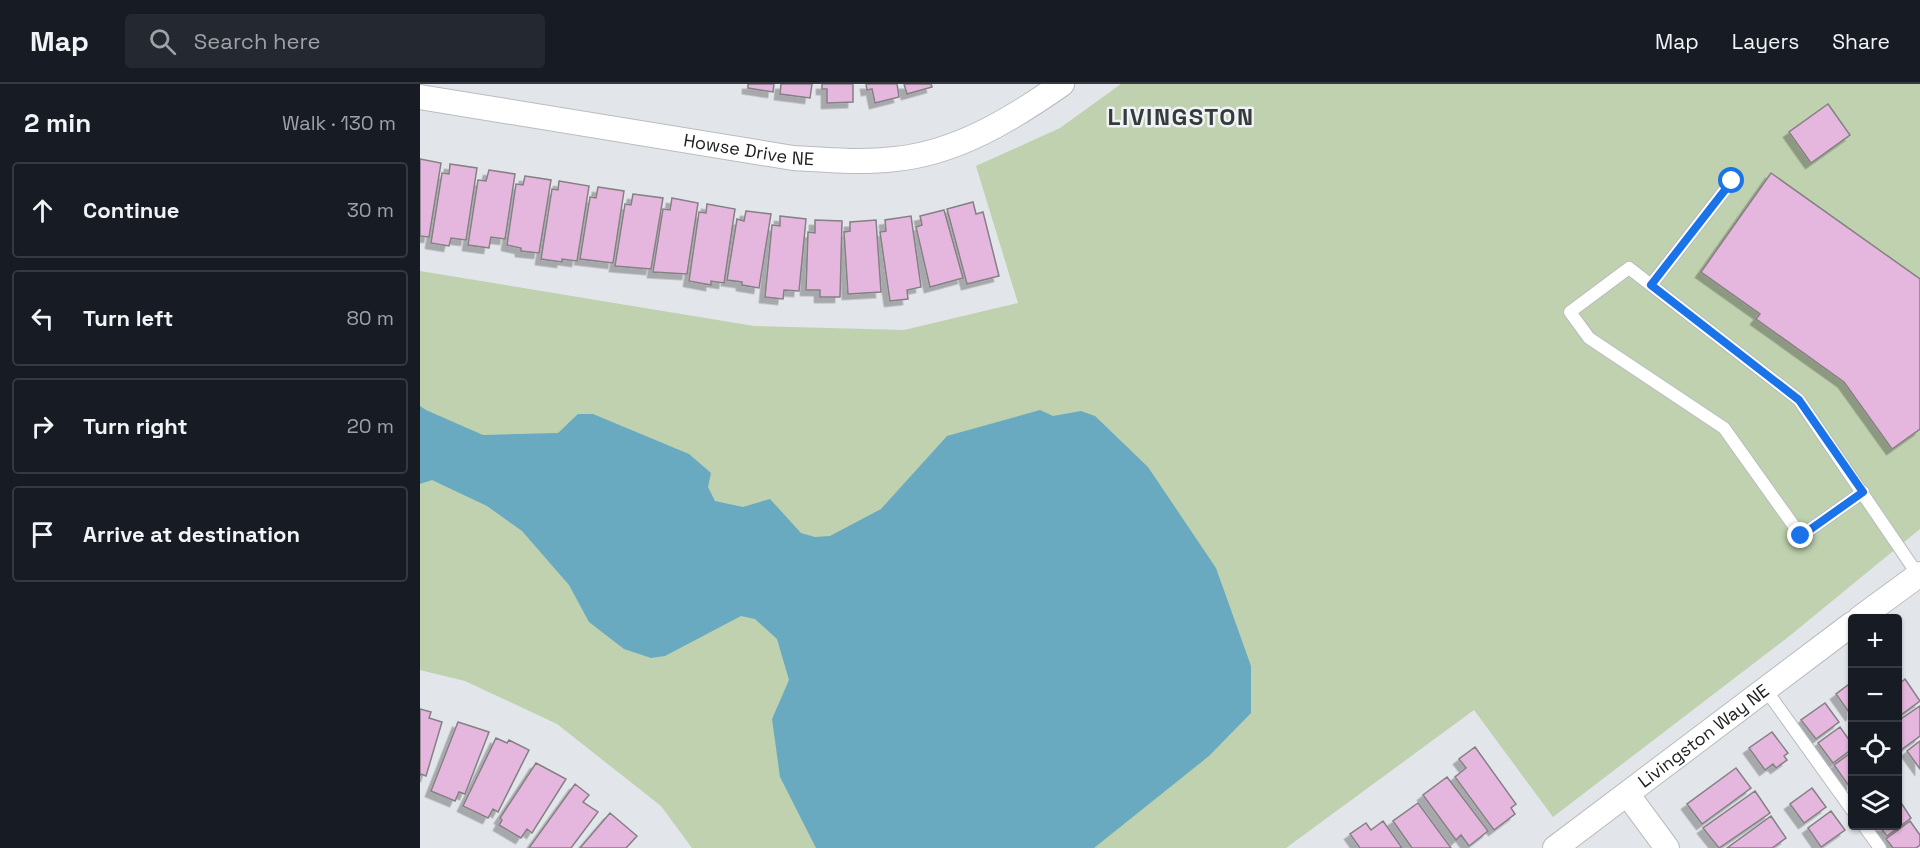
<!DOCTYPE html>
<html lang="en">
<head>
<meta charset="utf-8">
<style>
	body { margin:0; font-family:"Space Grotesk",sans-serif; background:#242831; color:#f1f3f6 }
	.controls { position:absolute; right:18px; bottom:18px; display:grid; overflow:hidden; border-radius:6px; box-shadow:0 2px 4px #0004 }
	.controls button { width:54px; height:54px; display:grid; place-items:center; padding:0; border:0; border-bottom:2px solid #363941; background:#171b24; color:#f1f3f6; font:30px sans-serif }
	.stop { position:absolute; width:18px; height:18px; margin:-14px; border:4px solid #1a73e8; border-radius:50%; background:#fff }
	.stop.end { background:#1a73e8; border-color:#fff; box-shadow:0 2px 6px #0008 }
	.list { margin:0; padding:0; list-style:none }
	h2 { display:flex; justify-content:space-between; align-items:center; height:78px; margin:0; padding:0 24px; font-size:26px }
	h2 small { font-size:20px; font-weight:400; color:#9ea1a6 }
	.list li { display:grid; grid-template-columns:39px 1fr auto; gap:18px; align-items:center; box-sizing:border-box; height:96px; margin:0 12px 12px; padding:0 12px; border:2px solid #363941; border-radius:6px }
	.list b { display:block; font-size:22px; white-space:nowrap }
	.list em { font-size:20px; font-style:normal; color:#9ea1a6 }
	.icon { flex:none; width:33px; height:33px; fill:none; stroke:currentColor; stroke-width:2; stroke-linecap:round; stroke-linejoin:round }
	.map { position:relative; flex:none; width:1500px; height:764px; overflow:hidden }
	header { display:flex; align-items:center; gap:36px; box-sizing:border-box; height:84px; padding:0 30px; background:#171b24; border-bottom:2px solid #363941 }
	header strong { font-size:28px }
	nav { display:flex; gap:33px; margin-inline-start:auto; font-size:21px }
	.search { width:420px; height:54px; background:#242831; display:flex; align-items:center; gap:15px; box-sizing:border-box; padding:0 21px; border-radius:6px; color:#9ea1a6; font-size:22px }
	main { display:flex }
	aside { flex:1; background:#171b24 }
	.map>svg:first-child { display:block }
	.green { fill:#bfd1ae }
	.water { fill:#69aac1 }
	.building { fill:#e6b7de; stroke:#848083; stroke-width:1.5; filter:url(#shadow) }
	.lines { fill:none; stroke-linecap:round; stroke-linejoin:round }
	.service-casing { stroke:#b9bcbf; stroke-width:14 }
	.minor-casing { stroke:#b9bcbf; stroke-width:26 }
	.service { stroke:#fff; stroke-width:12 }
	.minor { stroke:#fff; stroke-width:24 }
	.route { stroke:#1a73e8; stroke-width:8 }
	.labels { text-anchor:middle; stroke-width:5; stroke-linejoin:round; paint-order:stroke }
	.street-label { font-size:18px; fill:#212223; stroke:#eff3f6 }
	.district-label { font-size:24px; font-weight:bold; letter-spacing:1.5px; fill:#373a3c; stroke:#eff3f6 }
</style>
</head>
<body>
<header>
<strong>Map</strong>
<div class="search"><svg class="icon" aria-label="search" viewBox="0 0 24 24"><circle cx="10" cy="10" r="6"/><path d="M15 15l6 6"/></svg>Search here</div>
<nav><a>Map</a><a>Layers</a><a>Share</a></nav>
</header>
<main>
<aside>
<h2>2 min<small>Walk · 130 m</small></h2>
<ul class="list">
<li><svg class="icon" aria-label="ahead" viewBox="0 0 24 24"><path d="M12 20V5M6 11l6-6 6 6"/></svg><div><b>Continue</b></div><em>30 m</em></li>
<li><svg class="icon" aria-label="left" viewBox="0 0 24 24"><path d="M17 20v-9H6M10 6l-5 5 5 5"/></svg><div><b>Turn left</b></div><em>80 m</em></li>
<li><svg class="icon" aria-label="right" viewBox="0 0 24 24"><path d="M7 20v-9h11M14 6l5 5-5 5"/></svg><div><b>Turn right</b></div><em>20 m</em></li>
<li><svg class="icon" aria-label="arrive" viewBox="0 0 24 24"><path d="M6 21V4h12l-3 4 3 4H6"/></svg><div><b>Arrive at destination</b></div></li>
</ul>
</aside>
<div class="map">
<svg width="1500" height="764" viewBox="0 0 1500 764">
	<defs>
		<filter id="shadow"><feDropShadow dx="-5.5" dy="5.5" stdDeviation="0" flood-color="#0004"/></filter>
	</defs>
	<rect width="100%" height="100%" fill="#e2e5e9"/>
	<path class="green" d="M701,0H1500V445L1367,554L1133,733L1054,626L866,764H272L241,722L137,640L45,597L0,586V187L334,242L484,246L598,219L556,82L640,44Z"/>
	<path class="water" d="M0,322L6,326L63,351L138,349L158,330H173L269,370L291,389L288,403L295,417L323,423L350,415L381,449L395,453L410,452L461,425L527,352L620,326L633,332L661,327L675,332L728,383L796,484L831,582V629L789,672L674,764H396L360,693L352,635L369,596L357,555L335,535L321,532L245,572L231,574L204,565L169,538L149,501L102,447L67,422L12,396L0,400Z"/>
	<path class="building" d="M328,0H354L353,8L328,4Z
		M361,0H392L390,14L360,10Z
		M402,0H433V18L407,19V5H402Z
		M446,0H477L479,13L455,19L452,5L447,6Z
		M484,0H511L512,3L487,10Z
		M1408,20L1430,51L1391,79L1369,48Z
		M0,75L21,79L9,153L0,152Z
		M30,80L57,84L46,156L31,154L29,162L11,159L22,89L29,90Z
		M69,86L95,90L85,155L71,153L69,164L48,161L58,96L66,97Z
		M1351,89L1500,195V345L1472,365L1424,298L1336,235L1340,230L1281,188Z
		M105,92L131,96L119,169L101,167V164L87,161L96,100L103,101Z
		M139,97L169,102L157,177L142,175V178L121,175L132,105L138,106Z
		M178,103L204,107L193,179L160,175L170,113L176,114Z
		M213,110L243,114L231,185L195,182L205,120L211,121Z
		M252,114L278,119L267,190L233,188L243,125L250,126Z
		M553,118L556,130L563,128L579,192L547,200L527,125Z
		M287,120L315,125L304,199L291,197V201L269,197L279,128L286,129Z
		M524,126L543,194L510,203L496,143L502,141L500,132Z
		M326,127L351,130L339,204L322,201V198L307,196L317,135L324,137Z
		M360,132L386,135L379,207L364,206L363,215L345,213L352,141L360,142Z
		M491,132L501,203L487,206L488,215L470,217L460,148L466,147L465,136Z
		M395,136L422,137L420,213H400V206H386L388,148L395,149Z
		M456,136L461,208L428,210L424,148L430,147V138Z
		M1485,595L1500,617L1478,633V601Z
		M1432,598V630L1431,631L1416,610Z
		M1405,619L1419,638L1396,655L1381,636Z
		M1500,622V652L1478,668V637Z
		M0,625L11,628L9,634L22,638L6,692L1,690L0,692Z
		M38,638L69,648L45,710L39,708L35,717L11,707Z
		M1420,643L1432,660V665L1413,679L1398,659Z
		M1352,648L1368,669L1364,672L1367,676L1356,684L1353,680L1345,686L1329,664Z
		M76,654L87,659L89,656L109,666L78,728L73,725L68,734L43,722Z
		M1500,657V685L1487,667Z
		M1055,663L1096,720L1091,724L1095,730L1074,746L1035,693L1046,684L1039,675Z
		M1432,668V700L1429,702L1414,681Z
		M116,679L146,695L112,749L107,745L101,754L79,741L82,736L80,734Z
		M1316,684L1331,704L1282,740L1267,720Z
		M1027,693L1068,747L1049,762L1041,751L1036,756L1003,711Z
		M155,700L169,711L163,718L178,728L151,764H109Z
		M1392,704L1406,723L1384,739L1370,720Z
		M1335,707L1350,729L1299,764L1283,744Z
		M1478,714L1491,734L1467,752L1459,742H1478Z
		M998,719L1031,764H992L973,737Z
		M1411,727L1425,746L1401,763L1388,744Z
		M190,729L217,752L206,764H160Z
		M1351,732L1366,754L1352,764H1307Z
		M963,737L982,764H940L930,750L946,739L951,746Z
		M1490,737L1500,751V761L1496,764H1473L1466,755Z"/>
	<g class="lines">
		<g class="service-casing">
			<path id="service" d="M1231,201L1312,97
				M1443,408L1381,452L1304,344L1169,254L1150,228L1209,184L1379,316L1498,491
				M1346,606L1432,726
				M1444,742L1460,764"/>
		</g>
		<g class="minor-casing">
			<g id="minor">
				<path id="s1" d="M0,13L373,74C407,76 441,79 475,75C537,69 592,35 642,0"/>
				<path d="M1440,534L1500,490"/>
				<path d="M1208,711L1247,764"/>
				<path id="s2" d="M1135,764L1432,540"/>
			</g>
		</g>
		<use href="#service" class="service"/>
		<use href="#minor" class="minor"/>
	</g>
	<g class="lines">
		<path class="route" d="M1312,97L1231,201L1379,316L1443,408L1381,452"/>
	</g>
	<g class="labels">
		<g class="street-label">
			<text dy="6" stroke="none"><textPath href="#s1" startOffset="333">Howse Drive NE</textPath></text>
			<text dy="6" stroke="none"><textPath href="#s2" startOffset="186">Livingston Way NE</textPath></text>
		</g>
		<g class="district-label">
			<text x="761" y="41">LIVINGSTON</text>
		</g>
	</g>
</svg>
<div class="controls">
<button>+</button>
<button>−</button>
<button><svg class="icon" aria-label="locate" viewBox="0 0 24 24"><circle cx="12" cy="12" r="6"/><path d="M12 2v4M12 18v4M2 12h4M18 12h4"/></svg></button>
<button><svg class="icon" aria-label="layers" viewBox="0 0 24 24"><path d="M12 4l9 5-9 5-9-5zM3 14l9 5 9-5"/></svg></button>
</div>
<div class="stop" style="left:1312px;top:97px"></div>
<div class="stop end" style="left:1381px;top:452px"></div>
</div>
</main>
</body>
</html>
